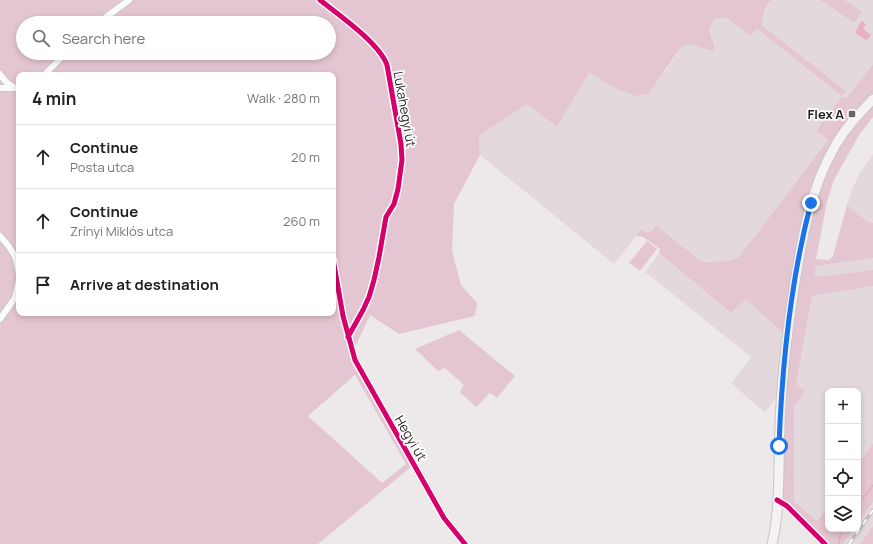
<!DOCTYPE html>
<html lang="en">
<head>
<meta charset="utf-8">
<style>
	body { margin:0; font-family:Manrope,sans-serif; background:#f2f2f2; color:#222 }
	.controls { position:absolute; right:12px; bottom:12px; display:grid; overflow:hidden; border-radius:8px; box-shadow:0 2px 6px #0003 }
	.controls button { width:36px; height:36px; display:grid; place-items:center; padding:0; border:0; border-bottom:1px solid #e0e0e0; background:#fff; color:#222; font:20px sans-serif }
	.stop { position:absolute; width:12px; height:12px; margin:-9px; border:3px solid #1a73e8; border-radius:50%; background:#fff }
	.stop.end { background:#1a73e8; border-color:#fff; box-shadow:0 1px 4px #0008 }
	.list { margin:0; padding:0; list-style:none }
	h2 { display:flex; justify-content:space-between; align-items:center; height:52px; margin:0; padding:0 16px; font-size:17px }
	h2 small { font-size:13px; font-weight:400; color:#767676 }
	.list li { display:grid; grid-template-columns:26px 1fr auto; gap:12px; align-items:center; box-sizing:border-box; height:64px; padding:0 16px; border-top:1px solid #e0e0e0 }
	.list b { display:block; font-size:15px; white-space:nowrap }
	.list p { margin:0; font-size:13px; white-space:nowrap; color:#767676 }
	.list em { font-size:13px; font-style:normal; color:#767676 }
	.icon { flex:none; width:22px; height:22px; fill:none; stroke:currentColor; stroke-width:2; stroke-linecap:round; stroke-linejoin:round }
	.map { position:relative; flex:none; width:873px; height:544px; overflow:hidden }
	.search { position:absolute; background:#fff; box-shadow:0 2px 6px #0003; left:16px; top:16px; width:320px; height:44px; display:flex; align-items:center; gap:10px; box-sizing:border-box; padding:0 14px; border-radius:22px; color:#767676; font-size:15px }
	.panel { position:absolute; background:#fff; box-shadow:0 2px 6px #0003; left:16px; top:72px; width:320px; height:244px; border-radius:8px }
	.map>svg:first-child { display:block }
	.built { fill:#e3d9dd }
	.green { fill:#e4c6d2; fill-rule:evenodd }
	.water { fill:#e7b0c7 }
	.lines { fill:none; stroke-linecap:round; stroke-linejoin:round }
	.stream { stroke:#e7b0c7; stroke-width:2 }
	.street-casing { stroke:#c8c5c6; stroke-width:8 }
	.secondary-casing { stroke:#c8c5c6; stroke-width:11 }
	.street { stroke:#fcfcfc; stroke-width:6 }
	.secondary { stroke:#f5f2f3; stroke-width:9 }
	.rail-casing { stroke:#c1bfc0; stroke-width:3.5 }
	.rail { stroke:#fff; stroke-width:2; stroke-dasharray:6; stroke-linecap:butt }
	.cycleway-casing { stroke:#fff; stroke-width:8 }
	.cycleway { stroke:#d6006c; stroke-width:5 }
	.route { stroke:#1a73e8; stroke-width:5 }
	.poi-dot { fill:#686566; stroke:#fff; stroke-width:1.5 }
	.labels { text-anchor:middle; stroke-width:3.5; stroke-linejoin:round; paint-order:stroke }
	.street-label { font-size:13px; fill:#201e1f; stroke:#fff }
	.poi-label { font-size:13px; font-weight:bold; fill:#201e1f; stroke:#fff; text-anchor:end }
</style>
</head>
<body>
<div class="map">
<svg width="873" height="544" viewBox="0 0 873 544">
	<rect width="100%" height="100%" fill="#ede9eb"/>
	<path class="built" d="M773,0H820L854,23L862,12L845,0H873V64L846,98L817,131L828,140L738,258L726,261L702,262L656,225L650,233L641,230L614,264L480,155L479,136L527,104L557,127L589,73L615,88L665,72L682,46L691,45L714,46L709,29L715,18H726L751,36L757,29L842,96L846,91L762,25L763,12L769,3Z
		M873,154V223H870L847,205L852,190L858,176Z
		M659,253L731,313L746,298L785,335L779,393L765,413L731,383L751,357L645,272Z
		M873,258V270L814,277L815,266Z
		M873,286V443L858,465V391H828V507L817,521L794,501V402L796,404V385L812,296Z
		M873,502V526L860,544H843L854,529H858V523Z"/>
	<path class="green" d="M0,0H773C763,6 763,14 762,25L846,91L842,96L757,29L751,36L726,18H715L709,29L714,46V51L691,45L682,46L648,94L635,96L615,88L589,73L557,127L527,104L479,136L480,155L454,204L452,251L461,285L477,303L475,316L399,334L370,315L354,349L411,467L318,544H0ZM23,23H329V53H23ZM19,75H333V313H19ZM355,375L406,464L382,483L308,416Z
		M820,0H845L862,12L854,23Z
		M873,64V117L859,135L834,180L827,202L816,259L829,260L833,256L847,205L870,223H873V258L816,266L814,277L873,270V286L812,296L796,385L805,391L796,404L794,403V501L817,521L828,507V529H854L843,544H820L778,502L785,335L746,299L731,313L659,253L660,249L643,237L636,236L641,230L650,233L656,225L702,262L726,261L738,258L828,140L816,131L842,97L846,98Z
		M647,241L657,249L640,271L629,263Z
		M459,330L515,376L497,398L490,393L476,407L460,392L464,385L445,368L438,371L415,349Z
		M873,443V502L858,523V465Z
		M873,526V544H860Z"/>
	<path class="water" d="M863,21L866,25L863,29L871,35L867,40C856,34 852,35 861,22Z"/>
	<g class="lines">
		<path class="stream" d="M858,505L873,485
			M839,544L840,536L843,529"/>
		<g class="street-casing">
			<path id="street" d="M320,0C339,15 379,43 387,65L401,144L402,160L398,189L394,204L386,217L379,257L374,280L369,297L363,310L348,337
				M98,23L129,0
				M0,74C4,81 11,87 19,89
				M44,75L66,53
				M0,88H14
				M0,236C13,250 17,257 19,276
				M333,259L343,316L355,360L444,518L465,544
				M0,319L15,298L19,280
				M777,500L787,506L825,544"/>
		</g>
		<g class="secondary-casing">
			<path id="secondary" d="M772,544C781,506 778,465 780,426C781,380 787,334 794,288C802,239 810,189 835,146C845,128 859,114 873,99"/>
		</g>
		<use href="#street" class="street"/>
		<use href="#secondary" class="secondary"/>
		<g class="rail-casing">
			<path id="rail" d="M849,544L873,510"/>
		</g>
		<use href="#rail" class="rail"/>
		<g class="cycleway-casing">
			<path id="cycleway" d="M320,0C339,15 379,43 387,65L401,144L402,160L398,189L394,204L386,217L379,257L374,280L369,297L363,310L348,337
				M333,259L343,316L355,360L444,518L465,544
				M777,500L787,506L825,544"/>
		</g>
		<use href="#cycleway" class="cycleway"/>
	</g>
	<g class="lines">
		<path class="route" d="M779,446C782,364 790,282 811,203"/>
	</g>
	<rect class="poi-dot" x="848" y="110" width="8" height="8" rx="2"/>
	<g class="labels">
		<g class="street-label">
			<text transform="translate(405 109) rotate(80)" y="5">Lukahegyi út</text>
			<text transform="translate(411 438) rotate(60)" y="5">Hegyi út</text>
		</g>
		<g class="poi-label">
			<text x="844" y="119">Flex A</text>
		</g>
	</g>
</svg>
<div class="controls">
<button>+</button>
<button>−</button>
<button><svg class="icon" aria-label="locate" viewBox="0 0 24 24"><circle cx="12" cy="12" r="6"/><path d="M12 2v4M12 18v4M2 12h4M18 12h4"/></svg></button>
<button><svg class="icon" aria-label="layers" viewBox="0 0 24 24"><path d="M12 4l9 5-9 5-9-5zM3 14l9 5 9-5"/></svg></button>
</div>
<div class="stop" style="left:779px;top:446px"></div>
<div class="stop end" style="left:811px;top:203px"></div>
<div class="search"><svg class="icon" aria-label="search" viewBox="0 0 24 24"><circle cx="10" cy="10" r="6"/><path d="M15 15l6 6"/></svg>Search here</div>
<section class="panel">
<h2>4 min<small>Walk · 280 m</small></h2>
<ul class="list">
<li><svg class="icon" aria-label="ahead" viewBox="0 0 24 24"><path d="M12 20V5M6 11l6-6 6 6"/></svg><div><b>Continue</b><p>Posta utca</p></div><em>20 m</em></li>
<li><svg class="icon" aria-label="ahead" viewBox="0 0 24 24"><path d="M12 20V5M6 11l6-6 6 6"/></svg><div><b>Continue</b><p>Zrínyi Miklós utca</p></div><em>260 m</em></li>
<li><svg class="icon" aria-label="arrive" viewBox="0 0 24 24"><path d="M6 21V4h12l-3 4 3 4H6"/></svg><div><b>Arrive at destination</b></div></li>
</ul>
</section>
</div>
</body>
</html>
